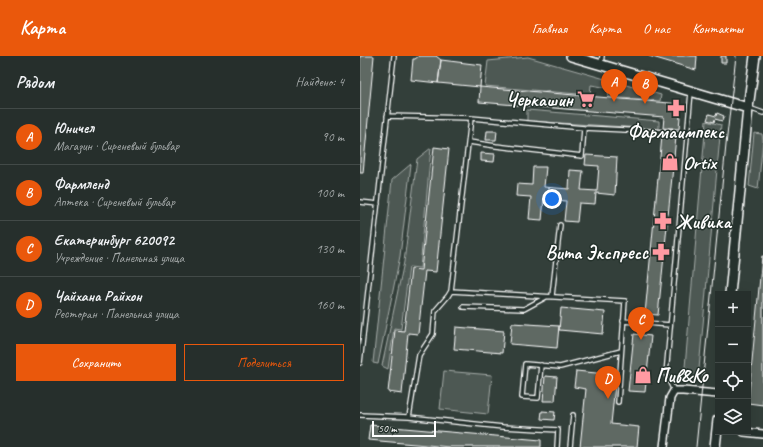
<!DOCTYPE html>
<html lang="ru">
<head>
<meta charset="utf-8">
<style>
	body { margin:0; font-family:Caveat,sans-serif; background:#323b38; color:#f1f3f6 }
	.controls { position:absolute; right:12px; bottom:12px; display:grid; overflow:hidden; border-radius:0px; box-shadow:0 4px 16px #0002 }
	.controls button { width:36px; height:36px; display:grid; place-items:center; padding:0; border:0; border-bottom:1px solid #424a48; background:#262f2c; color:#f1f3f6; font:20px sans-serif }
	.scale { position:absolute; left:12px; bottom:10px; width:64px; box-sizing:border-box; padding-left:4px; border:2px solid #fff; border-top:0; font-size:11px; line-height:14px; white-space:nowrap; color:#fff; -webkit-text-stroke:3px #26332d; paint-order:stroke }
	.you { position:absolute; left:192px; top:143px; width:14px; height:14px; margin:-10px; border:3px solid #fff; border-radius:50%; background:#1a73e8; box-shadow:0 0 0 6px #1a73e833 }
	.badge { display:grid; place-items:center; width:26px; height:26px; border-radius:50%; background:#ea580c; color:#fff; font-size:13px; font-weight:700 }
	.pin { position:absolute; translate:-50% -33px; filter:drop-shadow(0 1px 2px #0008) }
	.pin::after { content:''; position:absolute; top:21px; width:14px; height:12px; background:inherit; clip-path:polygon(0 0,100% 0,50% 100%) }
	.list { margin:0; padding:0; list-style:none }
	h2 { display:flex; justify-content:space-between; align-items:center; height:52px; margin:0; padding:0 16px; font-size:17px }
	h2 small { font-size:13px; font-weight:400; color:#a4a9a9 }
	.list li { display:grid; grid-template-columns:26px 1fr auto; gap:12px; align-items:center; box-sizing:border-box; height:56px; padding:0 16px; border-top:1px solid #424a48 }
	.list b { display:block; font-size:15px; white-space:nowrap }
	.list p { margin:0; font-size:13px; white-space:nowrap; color:#a4a9a9 }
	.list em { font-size:13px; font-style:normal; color:#a4a9a9 }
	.actions { display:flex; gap:8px; padding:12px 16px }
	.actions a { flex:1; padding:9px 0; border:1px solid #ea580c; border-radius:0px; text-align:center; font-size:14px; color:#ea580c }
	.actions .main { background:#ea580c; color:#fff }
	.icon { flex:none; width:22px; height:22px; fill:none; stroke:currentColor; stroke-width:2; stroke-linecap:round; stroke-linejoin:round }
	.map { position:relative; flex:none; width:403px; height:391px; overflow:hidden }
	header { display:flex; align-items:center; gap:24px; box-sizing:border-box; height:56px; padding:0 20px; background:#ea580c; color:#fff }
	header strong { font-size:19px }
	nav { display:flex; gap:22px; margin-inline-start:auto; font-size:14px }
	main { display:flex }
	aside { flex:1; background:#262f2c }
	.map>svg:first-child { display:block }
	.green { fill:#4d5853; stroke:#a6aca9 }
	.building { fill:#5f6964; stroke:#fff }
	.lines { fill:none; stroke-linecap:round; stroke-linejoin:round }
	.service-casing { stroke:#fff; stroke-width:6 }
	.minor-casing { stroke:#fff; stroke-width:10 }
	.tertiary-casing { stroke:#fff; stroke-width:12 }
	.service { stroke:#26332d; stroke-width:3.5 }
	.minor { stroke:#26332d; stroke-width:7 }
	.tertiary { stroke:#26332d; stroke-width:9 }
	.tram { stroke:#fff; stroke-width:1 }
	.labels { text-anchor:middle; stroke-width:3; stroke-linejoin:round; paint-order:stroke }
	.poi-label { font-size:19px; font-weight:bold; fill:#fff; stroke:#26332d; text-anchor:start }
</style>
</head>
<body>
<header>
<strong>Карта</strong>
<nav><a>Главная</a><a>Карта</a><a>О нас</a><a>Контакты</a></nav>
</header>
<main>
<aside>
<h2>Рядом<small>Найдено: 4</small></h2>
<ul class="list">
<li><span class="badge">A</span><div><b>Юничел</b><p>Магазин · Сиреневый бульвар</p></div><em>90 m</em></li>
<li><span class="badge">B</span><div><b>Фармленд</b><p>Аптека · Сиреневый бульвар</p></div><em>100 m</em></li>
<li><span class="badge">C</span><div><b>Екатеринбург 620092</b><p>Учреждение · Панельная улица</p></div><em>130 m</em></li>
<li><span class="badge">D</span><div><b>Чайхана Райхон</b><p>Ресторан · Панельная улица</p></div><em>160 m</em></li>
</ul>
<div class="actions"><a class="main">Сохранить</a><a>Поделиться</a></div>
</aside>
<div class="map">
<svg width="403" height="391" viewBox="0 0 403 391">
	<rect width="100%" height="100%" fill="#333f3a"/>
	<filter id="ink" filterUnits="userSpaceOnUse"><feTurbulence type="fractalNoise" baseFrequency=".025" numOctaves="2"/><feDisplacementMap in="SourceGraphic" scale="8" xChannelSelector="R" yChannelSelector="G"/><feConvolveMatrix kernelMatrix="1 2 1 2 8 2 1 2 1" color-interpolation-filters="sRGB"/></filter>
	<g filter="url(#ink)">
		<path class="green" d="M168,1L301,39L300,45L248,41L249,32L231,29L230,39L125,30L128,5Z
			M167,54L299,65V73L167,65Z
			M346,65L361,69L338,324L324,323Z
			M394,77L402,78L403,84L398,133L389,130Z
			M71,92L60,212L49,211L41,273L34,272L28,313L22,310L44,206L57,103Z
			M51,108L40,200L18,308L13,307L32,124Z
			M84,315L132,319L128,358L80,353Z"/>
		<path class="building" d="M0,0H14L3,117H0Z
			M59,0H76L81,4L78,27L51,24L53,3H55Z
			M289,0H337L336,14Z
			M361,0H366V7H361Z
			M81,4L122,9L120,31L78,27Z
			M120,31L321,48L319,73L303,72L304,61L119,46Z
			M357,57L364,60L362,65L355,63L354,66L347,64L349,58L356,60Z
			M308,72H313L312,81H316L298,259L285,258L302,80H307Z
			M127,75H137L136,84H126Z
			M74,91L89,93L76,216L65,215L58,278L48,277L42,338L28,336L35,274L44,275L51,213L61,214Z
			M121,97L135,98L134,106L121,105Z
			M226,99L257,101L255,139L236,137L235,148L219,147L217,166L204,165L206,145L184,143L182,164L169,163L171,141L156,140L157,128L172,129L173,111H186L184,131L209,133L210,114L223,115L221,134L237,135L239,110L225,109Z
			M402,200H403V349L388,347Z
			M201,252L245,256L243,278L199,274Z
			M152,267L199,270L197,292L150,288Z
			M96,271L144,275L142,297L94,293Z
			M274,278L291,280L285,336L268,335Z
			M216,315L256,319L251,368L279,371L277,391H220L226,333L214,331Z
			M185,320L197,321L195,345H183Z
			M182,355L195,356L194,364L181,363Z
			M10,369L181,384V391H90L8,384Z"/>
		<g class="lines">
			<g class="service-casing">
				<path id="service" d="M241,8L242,0
					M389,52L403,57
					M27,60L111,62L224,72L307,76
					M111,62L91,235L265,245L258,346
					M313,77L328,78
					M109,86L136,90L222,100L224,72
					M0,146L18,148
					M192,240L200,169
					M103,251L164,253L186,241
					M263,265L310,269
					M0,307L34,0
					M181,309L178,342L162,341L165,308L200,311L261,295
					M314,335L306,318L331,36
					M0,359L49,361L143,371L198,374L197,391
					M49,361L59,299L73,278L75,255L88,240L91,235
					M210,391L213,359"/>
			</g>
			<g class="minor-casing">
				<path id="minor" d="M384,376L403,378
					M304,391L310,342L314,335H323L358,338"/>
			</g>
			<g class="tertiary-casing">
				<path id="tertiary" d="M211,0L388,52
					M370,238L388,52L395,0
					M355,391L358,364"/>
			</g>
			<use href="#service" class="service"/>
			<use href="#minor" class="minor"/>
			<use href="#tertiary" class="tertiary"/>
			<path class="tram" d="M336,391L366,89L376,0"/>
		</g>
	</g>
	<defs>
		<g id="supermarket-bare" transform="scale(1.38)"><path d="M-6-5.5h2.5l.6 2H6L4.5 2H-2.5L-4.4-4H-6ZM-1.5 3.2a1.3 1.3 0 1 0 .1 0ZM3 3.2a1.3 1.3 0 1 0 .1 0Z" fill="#ff9aa2" stroke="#26332d" stroke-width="2.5" paint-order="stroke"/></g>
		<g id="pharmacy-bare" transform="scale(1.38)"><path d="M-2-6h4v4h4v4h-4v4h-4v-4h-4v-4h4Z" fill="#ff9aa2" stroke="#26332d" stroke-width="2.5" paint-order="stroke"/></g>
		<g id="shop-bare" transform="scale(1.38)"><path d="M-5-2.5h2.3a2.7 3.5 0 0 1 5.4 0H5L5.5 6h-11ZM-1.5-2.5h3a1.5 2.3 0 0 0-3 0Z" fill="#ff9aa2" stroke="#26332d" stroke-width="2.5" paint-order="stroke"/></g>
	</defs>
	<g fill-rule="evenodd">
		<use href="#supermarket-bare" x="226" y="43"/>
		<use href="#pharmacy-bare" x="316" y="52"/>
		<use href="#shop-bare" x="310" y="106"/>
		<use href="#pharmacy-bare" x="303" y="165"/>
		<use href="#pharmacy-bare" x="301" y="196"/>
		<use href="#shop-bare" x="283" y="319"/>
	</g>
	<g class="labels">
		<g class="poi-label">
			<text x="213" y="50" text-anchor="end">Черкашин</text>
			<text x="316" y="82" text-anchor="middle">Фармаимпекс</text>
			<text x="323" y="113">Ortix</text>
			<text x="316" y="172">Живика</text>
			<text x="288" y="203" text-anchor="end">Вита Экспресс</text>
			<text x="296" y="326">Пив&amp;Ко</text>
		</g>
	</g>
</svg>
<div class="controls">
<button>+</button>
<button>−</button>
<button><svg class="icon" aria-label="locate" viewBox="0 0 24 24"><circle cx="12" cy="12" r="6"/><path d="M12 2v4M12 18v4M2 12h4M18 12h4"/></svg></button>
<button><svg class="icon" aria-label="layers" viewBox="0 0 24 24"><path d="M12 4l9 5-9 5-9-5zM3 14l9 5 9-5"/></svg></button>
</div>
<div class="scale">50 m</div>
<div class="you"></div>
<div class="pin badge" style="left:254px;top:46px">A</div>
<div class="pin badge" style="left:285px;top:48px">B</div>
<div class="pin badge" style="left:281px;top:284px">C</div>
<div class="pin badge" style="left:248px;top:343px">D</div>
</div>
</main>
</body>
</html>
